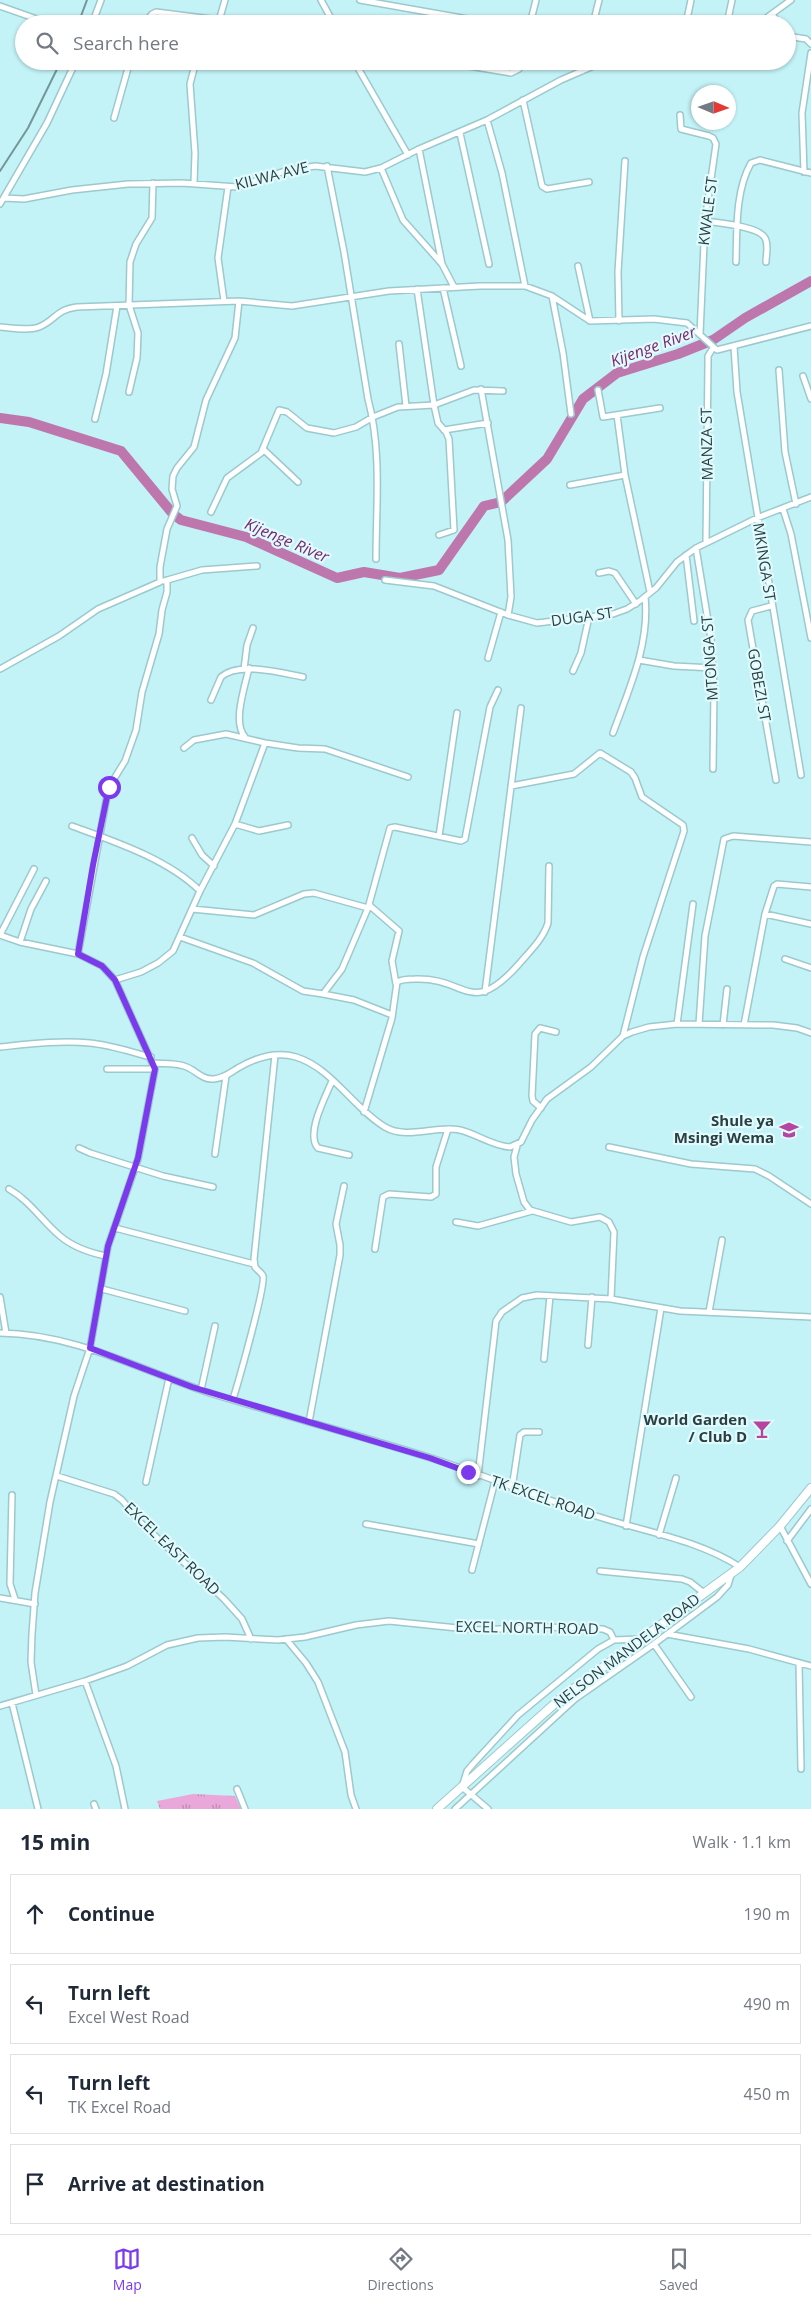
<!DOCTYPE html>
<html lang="en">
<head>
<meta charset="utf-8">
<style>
	body { margin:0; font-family:"Open Sans",sans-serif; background:#f2f2f3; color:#1f2937 }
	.compass { position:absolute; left:691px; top:85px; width:45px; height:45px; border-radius:50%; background:#fff; box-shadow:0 1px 4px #0004; rotate:92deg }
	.stop { position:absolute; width:15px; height:15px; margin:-11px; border:4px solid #7c3aed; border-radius:50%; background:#fff }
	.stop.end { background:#7c3aed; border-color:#fff; box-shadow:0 1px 5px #0008 }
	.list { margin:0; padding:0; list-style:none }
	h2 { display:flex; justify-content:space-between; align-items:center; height:65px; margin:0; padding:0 20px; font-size:21px }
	h2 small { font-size:16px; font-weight:400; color:#747a83 }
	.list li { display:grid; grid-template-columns:32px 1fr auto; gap:15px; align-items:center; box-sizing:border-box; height:80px; margin:0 10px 10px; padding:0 10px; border:1px solid #e0e1e3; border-radius:0px }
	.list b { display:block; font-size:19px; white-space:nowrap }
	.list p { margin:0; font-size:16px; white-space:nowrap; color:#747a83 }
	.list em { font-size:16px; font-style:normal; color:#747a83 }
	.icon { flex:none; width:28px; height:28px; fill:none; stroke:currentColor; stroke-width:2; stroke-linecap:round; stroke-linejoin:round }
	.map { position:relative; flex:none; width:811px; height:1809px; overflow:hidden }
	.search { position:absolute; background:#fff; box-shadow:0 1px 4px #0004; left:15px; right:15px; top:15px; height:55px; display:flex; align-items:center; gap:12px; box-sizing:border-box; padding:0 18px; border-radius:28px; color:#747a83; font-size:19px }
	.sheet { height:425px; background:#fff }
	nav { display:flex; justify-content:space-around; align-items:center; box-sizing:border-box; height:70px; border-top:1px solid #e0e1e3; background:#fff; font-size:14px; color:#747a83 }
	nav a { display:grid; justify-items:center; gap:2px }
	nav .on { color:#7c3aed }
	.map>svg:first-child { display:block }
	.grass { fill:url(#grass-tufts) }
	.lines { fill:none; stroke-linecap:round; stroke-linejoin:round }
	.river { stroke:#be77ad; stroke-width:10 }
	.street-casing { stroke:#9bc9ce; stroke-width:8 }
	.secondary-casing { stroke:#9bc9ce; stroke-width:10 }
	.street { stroke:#fff; stroke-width:5 }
	.secondary { stroke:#fff; stroke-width:8 }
	.rail { stroke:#759699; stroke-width:2 }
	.route { stroke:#7c3aed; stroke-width:6 }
	.labels { text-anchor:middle; stroke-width:4.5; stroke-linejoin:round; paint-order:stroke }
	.street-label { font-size:15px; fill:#2b3e40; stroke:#e0fbfe }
	.poi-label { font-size:15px; font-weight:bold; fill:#2b3e40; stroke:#e0fbfe; text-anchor:end }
	.water-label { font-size:16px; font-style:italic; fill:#7c276d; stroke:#e0fbfe }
</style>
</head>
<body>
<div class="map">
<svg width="811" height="1809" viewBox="0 0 811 1809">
	<defs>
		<pattern id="grass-tufts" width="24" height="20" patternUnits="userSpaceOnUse" patternTransform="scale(1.25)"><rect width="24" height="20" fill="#eaa8da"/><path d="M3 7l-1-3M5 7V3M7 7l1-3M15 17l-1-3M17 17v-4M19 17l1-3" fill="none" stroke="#be8ab2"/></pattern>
	</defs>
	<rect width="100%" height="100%" fill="#c3f2f7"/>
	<path class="grass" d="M193,1794L235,1796L241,1809H160L157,1801Z"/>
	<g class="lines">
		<path class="river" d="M0,418L29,422L121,451L173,514L181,520L246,537L337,578L364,572L400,578L439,570L484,506L501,502L547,459L583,399L617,373L678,354L713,340L745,318L811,281"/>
		<g class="street-casing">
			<path id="street" d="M321,0L334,24
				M360,0L496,24
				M0,6L51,24
				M773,15L778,24
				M92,24L101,0
				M144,24L152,14L156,12L219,20
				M218,24L225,0
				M530,24L536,0
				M593,24L599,0
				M686,24L691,0
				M727,24L732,0
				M758,24L791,0
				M787,36L806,39L811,44
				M354,61L408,155
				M439,61L511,73L519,69L523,61
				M582,71L585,61
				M523,100L542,186L547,189L589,182
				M680,115L681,129L709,136L713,138L716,144L705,221L700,334
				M114,118L130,61
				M487,120L502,173L525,286
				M460,133L489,264
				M419,149L442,264L454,287
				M327,166L344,252L368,399C382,451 376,506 376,559
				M381,168L403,220L442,264
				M804,172L802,113L811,53
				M194,183L195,153L190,84L196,61
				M4,198L24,199L72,190L128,184L182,183L237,187L285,171L315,166L365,172L381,168L419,149L487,120L561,80L605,61
				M0,204L47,123L76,61
				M705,221C718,223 759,226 765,238C769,245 766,255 766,262
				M736,262C737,231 735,191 751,163L760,160L811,173
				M578,266L590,321
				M443,288L461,366
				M417,289L434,405L438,423L446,432L449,439L454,530L439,535
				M552,296L563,353L571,414
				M224,301L218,258L228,187
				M619,321L618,272L625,161
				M0,327C12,328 28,331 39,327C56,320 55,310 77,307L239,301L292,306L389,291L480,286H525L552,296L590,321L654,319L687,323L717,350L811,326
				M399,344L406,406
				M734,347L737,392L801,775
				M779,370L785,452L796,504
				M803,376L811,399
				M481,389L508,540L511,597L508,615
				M598,390L603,417L660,408
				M129,392L137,358L138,333L129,305L130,262L136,244L152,218L153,183
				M617,415L625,475L650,592
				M95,419L106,374L117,306
				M444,430L488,423
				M263,449L298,482
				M570,485L625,475
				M783,509L791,534L811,638
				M211,512L227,478L261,453L279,410L287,412L307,428L334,433L356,427L373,417L398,407L434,405L474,390L503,391
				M706,542L708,362V356L713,348
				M696,548L711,639L714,689L713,769
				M686,555L694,621
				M599,573L609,571L615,573L636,604
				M385,580L434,586L508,615L537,623L613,614L627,609L641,600L656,588L677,562L696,548L757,518L811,497
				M164,581L202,570L257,566
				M771,606L752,611L748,620L776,780
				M488,658L501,612
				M639,660L674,666L713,668
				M0,669L59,636L98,609L160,582V567L167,529L177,506L172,489L173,476L177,468L194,447L206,400L235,338L239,301
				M244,669L247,645L253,628
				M573,671L581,653L589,617
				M211,700L221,677C238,661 282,673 303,677
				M613,733C629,689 650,644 645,597
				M245,737C232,723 245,686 249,668
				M184,748L194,740L226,734L265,743L298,748L325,749L408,777
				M511,786L574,774L600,753L631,772L635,778L642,797L683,825L684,831L643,957L623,1036
				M235,824L259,831L288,825
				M72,826C113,841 168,859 200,891
				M439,836L457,713
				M192,838L202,855L214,866
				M369,905L399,931L392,961L396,984
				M192,909L254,915L304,894L314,893L368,908
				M765,914L811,924
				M0,935L20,942L78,954L102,966L115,980L155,1069L138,1159L108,1246L90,1348L74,1396L50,1502L35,1593L32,1634L31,1662L36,1695
				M0,935L34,869
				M180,937L253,963L303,991L323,994L342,969L368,908L390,828L395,827L461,841L465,839L490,707L498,690
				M20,942L31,909L46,881
				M78,954L107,796L109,787L125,761L136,730L142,692L159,634L162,610L167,592V580
				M785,959L811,968
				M115,980L141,972L158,963L173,951L200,891L235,824L265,743
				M485,992L521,708
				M323,994L354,1000L392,1015
				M677,1024L693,904
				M699,1024L705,936L724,839L733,836L811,842
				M723,1025L727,989
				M744,1025L765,914L774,886L777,884L811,887
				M0,1047C29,1044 61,1040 90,1043C111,1045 131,1052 151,1057
				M153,1063C163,1064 174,1063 184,1066C195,1069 201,1080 214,1079C224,1078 230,1073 238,1068C255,1058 276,1051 296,1057C332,1068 353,1108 385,1127C407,1140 436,1125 460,1130C477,1134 492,1146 510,1147L521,1142L532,1120L547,1099L591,1067L623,1036L632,1032L649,1027L677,1024L773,1025L797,1028L811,1033
				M107,1069H155
				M332,1081C326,1096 305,1134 318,1148L349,1155
				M541,1108L533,1101L532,1096L535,1034L540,1028L556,1032
				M364,1112L392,1018L397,982C402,979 409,979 415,979C467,977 470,1019 519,964C530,951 543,939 548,923L549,866
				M517,1146L514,1157L516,1174L524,1202L530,1210L571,1222L600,1217L609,1222L614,1232L611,1299
				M609,1147L691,1164L755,1169L769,1176L811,1204
				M79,1148L90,1153L163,1176L213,1187
				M215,1154L226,1076
				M9,1189C30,1201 42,1221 60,1236C73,1247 91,1253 106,1256
				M456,1222L478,1226L532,1211
				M115,1228L254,1264
				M375,1249L383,1197L389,1194L431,1197L436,1194V1167L448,1129
				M102,1289L185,1311
				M0,1297L6,1333
				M709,1312L722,1240
				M0,1333C77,1334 142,1371 213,1394C285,1416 359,1435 431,1458C485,1476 539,1497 593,1515C641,1531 697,1539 740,1567
				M588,1345L592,1297
				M544,1359L550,1296
				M201,1390L215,1326
				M233,1399C238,1383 266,1285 263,1276C261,1272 257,1270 255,1267L254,1259L275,1055
				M309,1422L340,1255V1245L336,1224L344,1186
				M57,1476L114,1494L122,1500L142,1524L224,1599L242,1619L251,1639
				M478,1476L496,1321L502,1312L522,1298L537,1295L611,1299L680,1311L811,1317
				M146,1482L169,1378
				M512,1488L520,1435L524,1432H539
				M12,1495L10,1584L15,1599
				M366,1524L479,1544
				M626,1526L661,1308
				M780,1526L811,1584
				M659,1535L676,1478
				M787,1541L811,1509
				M472,1570L495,1481
				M600,1571L682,1579L690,1582L704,1593
				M0,1598L35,1604
				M667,1634L749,1649L811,1666
				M286,1639L306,1663L318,1682L345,1752L351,1795L356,1809
				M654,1644L691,1697
				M799,1663L801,1769
				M85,1681L116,1766L125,1809
				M12,1703L38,1809
				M0,1706L85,1681L127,1666L167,1645L198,1638L225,1637L278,1640L305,1637L356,1625L389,1621L477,1630L545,1627L603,1629L610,1632L614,1640
				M237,1789L245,1809
				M94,1804L96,1809
				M455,1809L575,1699L654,1644L717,1597L728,1585L731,1575
				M488,1809L462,1787L467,1771L473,1764L518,1715L598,1649L614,1640L639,1639"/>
		</g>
		<g class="secondary-casing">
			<path id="secondary" d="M437,1809L561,1698L740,1567L780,1526L811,1488"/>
		</g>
		<use href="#street" class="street"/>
		<use href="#secondary" class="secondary"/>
		<path class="rail" d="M78,24L87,0
			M0,171L28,128L61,61"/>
	</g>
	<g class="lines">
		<path class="route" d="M109,787L93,865L78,954L102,966L115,980L155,1069L138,1158L108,1246L90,1348L192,1387L430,1458L468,1472"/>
	</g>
	<defs>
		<g id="school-bare" transform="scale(1.5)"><path d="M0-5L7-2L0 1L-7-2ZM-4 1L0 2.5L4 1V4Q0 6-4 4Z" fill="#b645a1" stroke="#e0fbfe" stroke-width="2.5" paint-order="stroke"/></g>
		<g id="bar-bare" transform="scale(1.5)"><path d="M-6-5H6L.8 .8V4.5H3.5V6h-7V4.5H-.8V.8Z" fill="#b645a1" stroke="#e0fbfe" stroke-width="2.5" paint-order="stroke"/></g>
	</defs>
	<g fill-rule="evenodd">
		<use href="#school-bare" x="789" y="1130"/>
		<use href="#bar-bare" x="762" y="1429"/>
	</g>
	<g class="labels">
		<g class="street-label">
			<text transform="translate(272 176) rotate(-14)" y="5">KILWA AVE</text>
			<text transform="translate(708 211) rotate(-83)" y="5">KWALE ST</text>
			<text transform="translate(707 444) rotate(-91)" y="5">MANZA ST</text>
			<text transform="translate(764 562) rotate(81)" y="5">MKINGA ST</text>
			<text transform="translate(582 617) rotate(-8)" y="5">DUGA ST</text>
			<text transform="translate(710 658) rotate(-94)" y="5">MTONGA ST</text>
			<text transform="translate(759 685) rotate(80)" y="5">GOBEZI ST</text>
			<text transform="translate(543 1498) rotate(19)" y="5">TK EXCEL ROAD</text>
			<text transform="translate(172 1549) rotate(44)" y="5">EXCEL EAST ROAD</text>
			<text transform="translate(527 1628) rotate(1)" y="5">EXCEL NORTH ROAD</text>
			<text transform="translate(627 1651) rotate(-37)" y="5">NELSON MANDELA ROAD</text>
		</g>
		<g class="poi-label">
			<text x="774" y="1126">Shule ya<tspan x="774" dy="17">Msingi Wema</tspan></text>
			<text x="747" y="1425">World Garden<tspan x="747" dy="17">/ Club D</tspan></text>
		</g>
		<g class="water-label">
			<text transform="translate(653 346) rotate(-20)" y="6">Kijenge River</text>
			<text transform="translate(287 540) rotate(23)" y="6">Kijenge River</text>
		</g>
	</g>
</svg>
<svg class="compass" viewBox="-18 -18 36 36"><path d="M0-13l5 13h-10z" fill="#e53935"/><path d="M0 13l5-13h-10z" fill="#747a83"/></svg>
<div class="stop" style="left:109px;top:787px"></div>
<div class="stop end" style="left:468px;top:1472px"></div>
<div class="search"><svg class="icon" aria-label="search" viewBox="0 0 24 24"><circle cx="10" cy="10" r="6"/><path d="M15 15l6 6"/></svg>Search here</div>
</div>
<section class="sheet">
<h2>15 min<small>Walk · 1.1 km</small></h2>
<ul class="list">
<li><svg class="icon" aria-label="ahead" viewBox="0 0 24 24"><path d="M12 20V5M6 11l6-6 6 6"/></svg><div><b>Continue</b></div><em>190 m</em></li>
<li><svg class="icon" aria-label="left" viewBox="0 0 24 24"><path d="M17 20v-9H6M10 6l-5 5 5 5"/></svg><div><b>Turn left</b><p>Excel West Road</p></div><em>490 m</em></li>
<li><svg class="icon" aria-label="left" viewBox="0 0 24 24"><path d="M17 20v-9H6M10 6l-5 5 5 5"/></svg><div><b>Turn left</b><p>TK Excel Road</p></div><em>450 m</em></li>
<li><svg class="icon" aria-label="arrive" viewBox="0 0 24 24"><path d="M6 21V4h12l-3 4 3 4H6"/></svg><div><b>Arrive at destination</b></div></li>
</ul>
</section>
<nav>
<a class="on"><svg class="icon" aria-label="map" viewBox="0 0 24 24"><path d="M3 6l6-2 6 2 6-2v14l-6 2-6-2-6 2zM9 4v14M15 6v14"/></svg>Map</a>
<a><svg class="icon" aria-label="directions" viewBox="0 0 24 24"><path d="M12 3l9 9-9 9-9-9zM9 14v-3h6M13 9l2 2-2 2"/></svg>Directions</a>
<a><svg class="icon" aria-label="saved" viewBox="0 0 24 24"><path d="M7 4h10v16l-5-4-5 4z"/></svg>Saved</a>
</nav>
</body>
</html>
